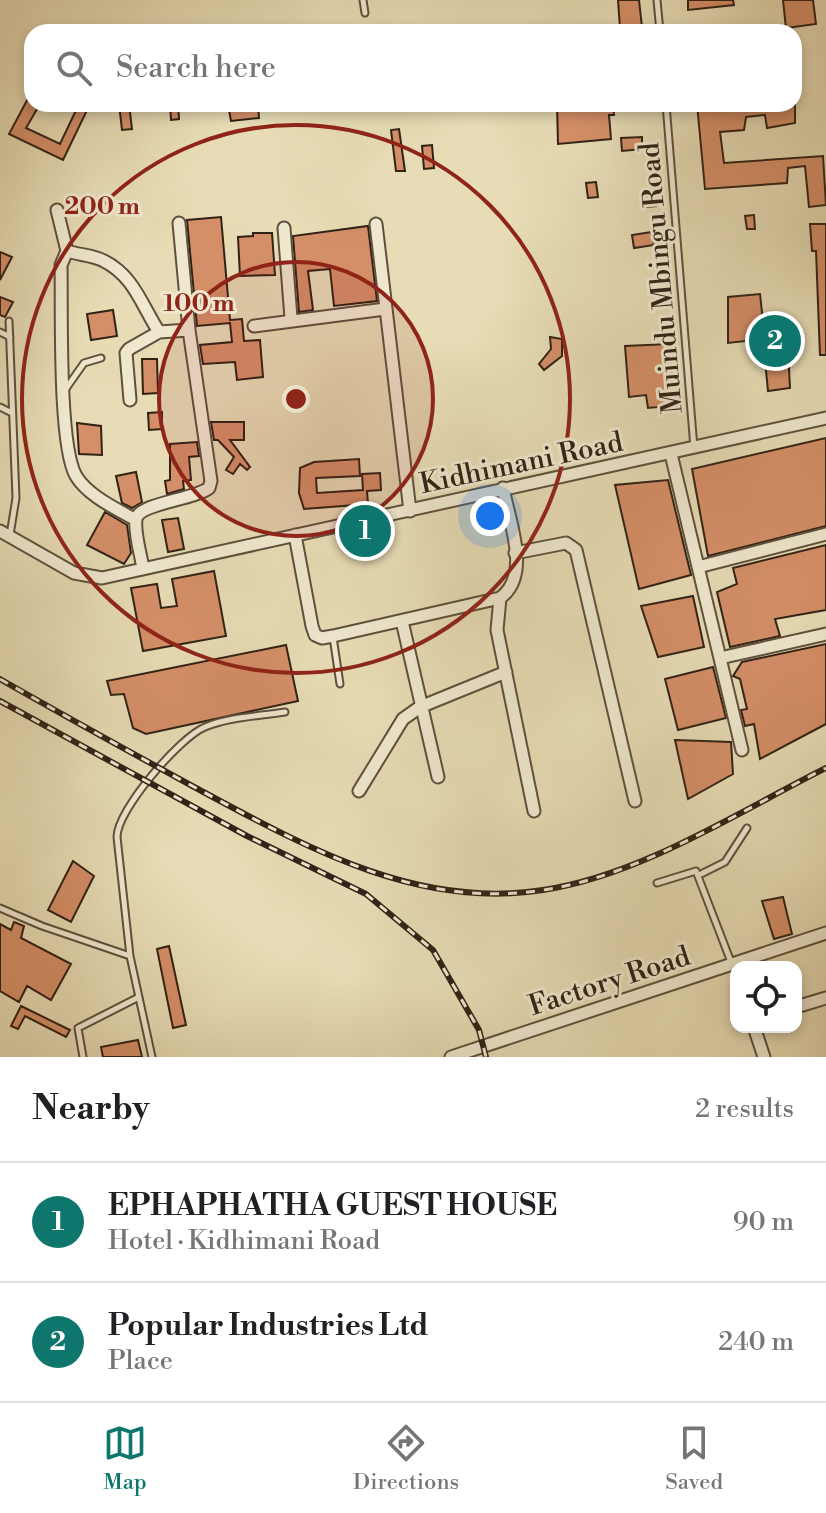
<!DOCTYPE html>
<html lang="en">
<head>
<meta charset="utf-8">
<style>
	body { margin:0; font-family:"Libre Bodoni",serif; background:#f2f2f2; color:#202124 }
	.controls { position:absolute; right:24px; bottom:24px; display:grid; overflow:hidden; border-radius:16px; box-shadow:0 4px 12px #0003 }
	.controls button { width:72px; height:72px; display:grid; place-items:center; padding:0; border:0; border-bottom:2px solid #e0e0e0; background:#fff; color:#202124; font:40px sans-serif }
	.you { position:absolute; left:490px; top:516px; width:28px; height:28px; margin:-20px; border:6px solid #fff; border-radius:50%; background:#1a73e8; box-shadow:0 0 0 12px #1a73e833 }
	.badge { display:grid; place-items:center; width:52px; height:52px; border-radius:50%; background:#0f766e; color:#fff; font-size:26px; font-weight:700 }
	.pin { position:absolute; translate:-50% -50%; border:4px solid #fff; box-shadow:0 2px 8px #0006 }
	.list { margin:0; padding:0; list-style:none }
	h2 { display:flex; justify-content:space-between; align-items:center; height:104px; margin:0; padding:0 32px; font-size:34px }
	h2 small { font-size:26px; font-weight:400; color:#757577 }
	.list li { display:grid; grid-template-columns:52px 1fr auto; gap:24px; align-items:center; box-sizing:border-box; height:120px; padding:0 32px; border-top:2px solid #e0e0e0 }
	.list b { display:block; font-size:30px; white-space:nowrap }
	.list p { margin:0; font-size:26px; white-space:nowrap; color:#757577 }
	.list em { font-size:26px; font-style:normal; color:#757577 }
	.icon { flex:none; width:44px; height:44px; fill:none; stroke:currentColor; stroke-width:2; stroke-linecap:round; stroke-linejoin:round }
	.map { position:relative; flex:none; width:826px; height:1057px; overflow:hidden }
	.search { position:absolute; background:#fff; box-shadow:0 4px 12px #0003; left:24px; right:24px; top:24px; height:88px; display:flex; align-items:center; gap:20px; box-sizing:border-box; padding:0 28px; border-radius:24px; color:#757577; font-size:30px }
	.sheet { height:344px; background:#fff }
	nav { display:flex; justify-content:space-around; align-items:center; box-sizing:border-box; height:112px; border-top:2px solid #e0e0e0; background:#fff; font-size:22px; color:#757577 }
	nav a { display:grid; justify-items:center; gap:4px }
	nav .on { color:#0f766e }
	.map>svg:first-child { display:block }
	.building { fill:#d58f68; stroke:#312216; stroke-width:2 }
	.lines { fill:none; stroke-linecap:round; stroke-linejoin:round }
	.lane-casing { stroke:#5e503e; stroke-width:9 }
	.street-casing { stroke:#5e503e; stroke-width:15 }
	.lane { stroke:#efe8cf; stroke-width:5 }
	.street { stroke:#efe8cf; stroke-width:11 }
	.rail-casing { stroke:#312216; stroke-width:6 }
	.rail { stroke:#efe8cf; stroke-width:3; stroke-dasharray:9; stroke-linecap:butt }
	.ring { fill:none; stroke:#8f2418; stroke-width:4 }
	.labels { text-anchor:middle; stroke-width:6; stroke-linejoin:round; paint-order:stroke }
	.street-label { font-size:28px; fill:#312216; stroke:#efe8cf }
	.centre { fill:#8f2418; stroke:#efe8cf; stroke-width:4 }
	.ring-label { font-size:24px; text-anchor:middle; font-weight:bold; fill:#8f2418; stroke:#efe8cf; stroke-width:6; stroke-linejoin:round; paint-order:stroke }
</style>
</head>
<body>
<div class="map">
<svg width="826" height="1057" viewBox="0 0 826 1057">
	<rect width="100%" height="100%" fill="#e7dcb5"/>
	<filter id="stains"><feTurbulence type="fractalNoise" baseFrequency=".0025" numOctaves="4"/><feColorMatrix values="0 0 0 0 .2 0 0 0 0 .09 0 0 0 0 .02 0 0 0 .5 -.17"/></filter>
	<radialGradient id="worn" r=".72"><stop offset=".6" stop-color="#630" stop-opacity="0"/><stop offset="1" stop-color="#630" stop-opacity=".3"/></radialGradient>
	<path class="building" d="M618,0H639L642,27L620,28Z
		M688,0H733L734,5L688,10Z
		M783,0H813L816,24L786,28Z
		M32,91V104H40L26,128L60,144L79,104H90L63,160L9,134Z
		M119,104H129L132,129L122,130Z
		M170,104H178L179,119L171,120Z
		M243,104H258L259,118L231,121L229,110L244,108Z
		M557,104H613L614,115H609L611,139L558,144Z
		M697,104H795V123L767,128L765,115L746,117L744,130L720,132L724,163L823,156L826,205L809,207L805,166L788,168L787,183L705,189Z
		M399,129L405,171H396L391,130Z
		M642,137V149L622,151L621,138Z
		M432,145L434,168L424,169L422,146Z
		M596,182L598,197L588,198L586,183Z
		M655,191L656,206L647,207L646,192Z
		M754,215L755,229H747L745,216Z
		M221,217L230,320L242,319L244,341L260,340L263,377L237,380L235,362L203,364L200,345L232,342L230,323L197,326L187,220Z
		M810,224H826V355H820L816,251H812Z
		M368,226L377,301L334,306L330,269L308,271L313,310L299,312L293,236Z
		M652,232L654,245L634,248L632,235Z
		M253,233H272L275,275L240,276L238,237L253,236Z
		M0,252L12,257L0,280Z
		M760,294L764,331L787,329L790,388L768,391L763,339L728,343V297Z
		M0,297L13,302L5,317L0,315Z
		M113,310L117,336L91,340L87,314Z
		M550,337L562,339V356L544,370L539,364L551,349Z
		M670,344L672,379L678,405L648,408L646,395L629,397L625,346Z
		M142,359H157L158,393L143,394Z
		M162,412V429L149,430L148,413Z
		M211,422H244V440H230L250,467L247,470L240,464L233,474L226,470L234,457L218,440H214Z
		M77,423L101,426L102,455L79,454Z
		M826,438V526L708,556L692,469Z
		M197,442L199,456L189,457L191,480L183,481L184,489L167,494L165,481L170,480V444Z
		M359,459L360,476L316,478L317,493L363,490L362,474L380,473L381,490L367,491L368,504L304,509L299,493L300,468L314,462Z
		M136,472L142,502L132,508L122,503L116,476Z
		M668,480L691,575L639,589L615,485Z
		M105,512L127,525L131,553L124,564L87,545Z
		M178,518L184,549L168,552L162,520Z
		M826,545V610L775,619L780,636L730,647L717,592L737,584L733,568Z
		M214,571L226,636L143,651L131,588L157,584L161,608L177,606L172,579Z
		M693,596L704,647L658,657L641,606Z
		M826,644V724L760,759L754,724L745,726L741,710L747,709L740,679L733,676L742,662Z
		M286,645L298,701L146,734L133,728L124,694L111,695L107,681Z
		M713,667L726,718L678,730L665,679Z
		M675,740L731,742L733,774L688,799Z
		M73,861L94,876L71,922L48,910Z
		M783,897L792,934L774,939L762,901Z
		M14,922L24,926L21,938L71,964L51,1000L27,986L19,1002L0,991V924L11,930Z
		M169,946L186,1025L173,1028L157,949Z
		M21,1006L70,1030L66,1037L25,1016L18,1029L11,1026Z
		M138,1040L142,1057H103L101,1047Z"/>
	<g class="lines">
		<g class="lane-casing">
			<path id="lane" d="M363,0L365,13
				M657,0L660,32
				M666,104L694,448
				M9,321L16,498L10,535
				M0,332L10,337
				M65,390L84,363L101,358
				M0,407L12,413
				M333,637L340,684
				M699,875L725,862L747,828
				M657,883L696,871L731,962
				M0,908L42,926L130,956
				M83,1057L78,1028L137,998
				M152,1057L130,956L117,837C117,810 180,737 205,727C229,717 259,716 285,712"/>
		</g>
		<g class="street-casing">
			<path id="street" d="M57,210L67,251C79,255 93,255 104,261C134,276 142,306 159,332
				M376,224L410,511
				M284,228L291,318
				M67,251L61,265C62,307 58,445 76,476C88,496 117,509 136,520
				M254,326L385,309
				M130,400L126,353L129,349L159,332L189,330
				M671,454L742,750
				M0,531L74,573L102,578L826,418
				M295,535L312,626L315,635L322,638L333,636L500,598C532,575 509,521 503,488
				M515,553L566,543L576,550L635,801
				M698,567L826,534
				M143,569C141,554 134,534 136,519C139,503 193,500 209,488L211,481L189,330L179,223
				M500,598L497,630L534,811
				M402,621L438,777
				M720,658L826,634
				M359,791L403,719L420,707L506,672
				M796,1007L826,998
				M754,1027L764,1057
				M451,1057L826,933"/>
		</g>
		<use href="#lane" class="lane"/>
		<use href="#street" class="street"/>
		<g class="rail-casing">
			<path id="rail" d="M0,679C65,716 130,752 196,788C304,846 416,910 543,890C640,876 740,811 826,768
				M0,701L247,836L366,894L433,950L479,1030L486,1057"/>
		</g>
		<use href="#rail" class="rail"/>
	</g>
	<circle cx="296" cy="399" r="137" fill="#8f2418" fill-opacity=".12"/>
	<g class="ring">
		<circle cx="296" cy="399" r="137"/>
		<circle cx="296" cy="399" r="274"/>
	</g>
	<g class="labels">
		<g class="street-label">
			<text transform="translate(660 278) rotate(-95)" y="10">Muindu Mbingu Road</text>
			<text transform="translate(521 462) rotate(-12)" y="10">Kidhimani Road</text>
			<text transform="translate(609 980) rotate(-18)" y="10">Factory Road</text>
		</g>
	</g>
	<circle cx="296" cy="399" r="12" class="centre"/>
	<g class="ring-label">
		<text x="102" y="214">200 m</text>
		<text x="199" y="311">100 m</text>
	</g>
	<rect width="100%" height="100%" filter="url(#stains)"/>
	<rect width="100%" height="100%" fill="url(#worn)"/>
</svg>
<div class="controls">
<button><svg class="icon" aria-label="locate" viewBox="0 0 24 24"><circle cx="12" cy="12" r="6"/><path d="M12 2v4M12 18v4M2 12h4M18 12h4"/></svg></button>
</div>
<div class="you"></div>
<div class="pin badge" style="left:365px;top:531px">1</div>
<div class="pin badge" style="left:775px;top:341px">2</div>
<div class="search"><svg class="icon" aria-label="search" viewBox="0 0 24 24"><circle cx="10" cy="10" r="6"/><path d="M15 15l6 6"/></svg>Search here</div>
</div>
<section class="sheet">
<h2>Nearby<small>2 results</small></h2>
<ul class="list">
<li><span class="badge">1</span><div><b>EPHAPHATHA GUEST HOUSE</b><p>Hotel · Kidhimani Road</p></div><em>90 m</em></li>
<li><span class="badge">2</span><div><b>Popular Industries Ltd</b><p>Place</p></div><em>240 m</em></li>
</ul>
</section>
<nav>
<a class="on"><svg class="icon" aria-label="map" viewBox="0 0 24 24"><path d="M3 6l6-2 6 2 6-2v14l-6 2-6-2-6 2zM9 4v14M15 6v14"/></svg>Map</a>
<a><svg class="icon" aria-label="directions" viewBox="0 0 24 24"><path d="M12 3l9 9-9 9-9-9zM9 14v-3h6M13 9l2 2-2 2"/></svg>Directions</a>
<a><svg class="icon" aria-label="saved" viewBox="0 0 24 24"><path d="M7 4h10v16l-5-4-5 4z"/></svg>Saved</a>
</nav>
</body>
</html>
